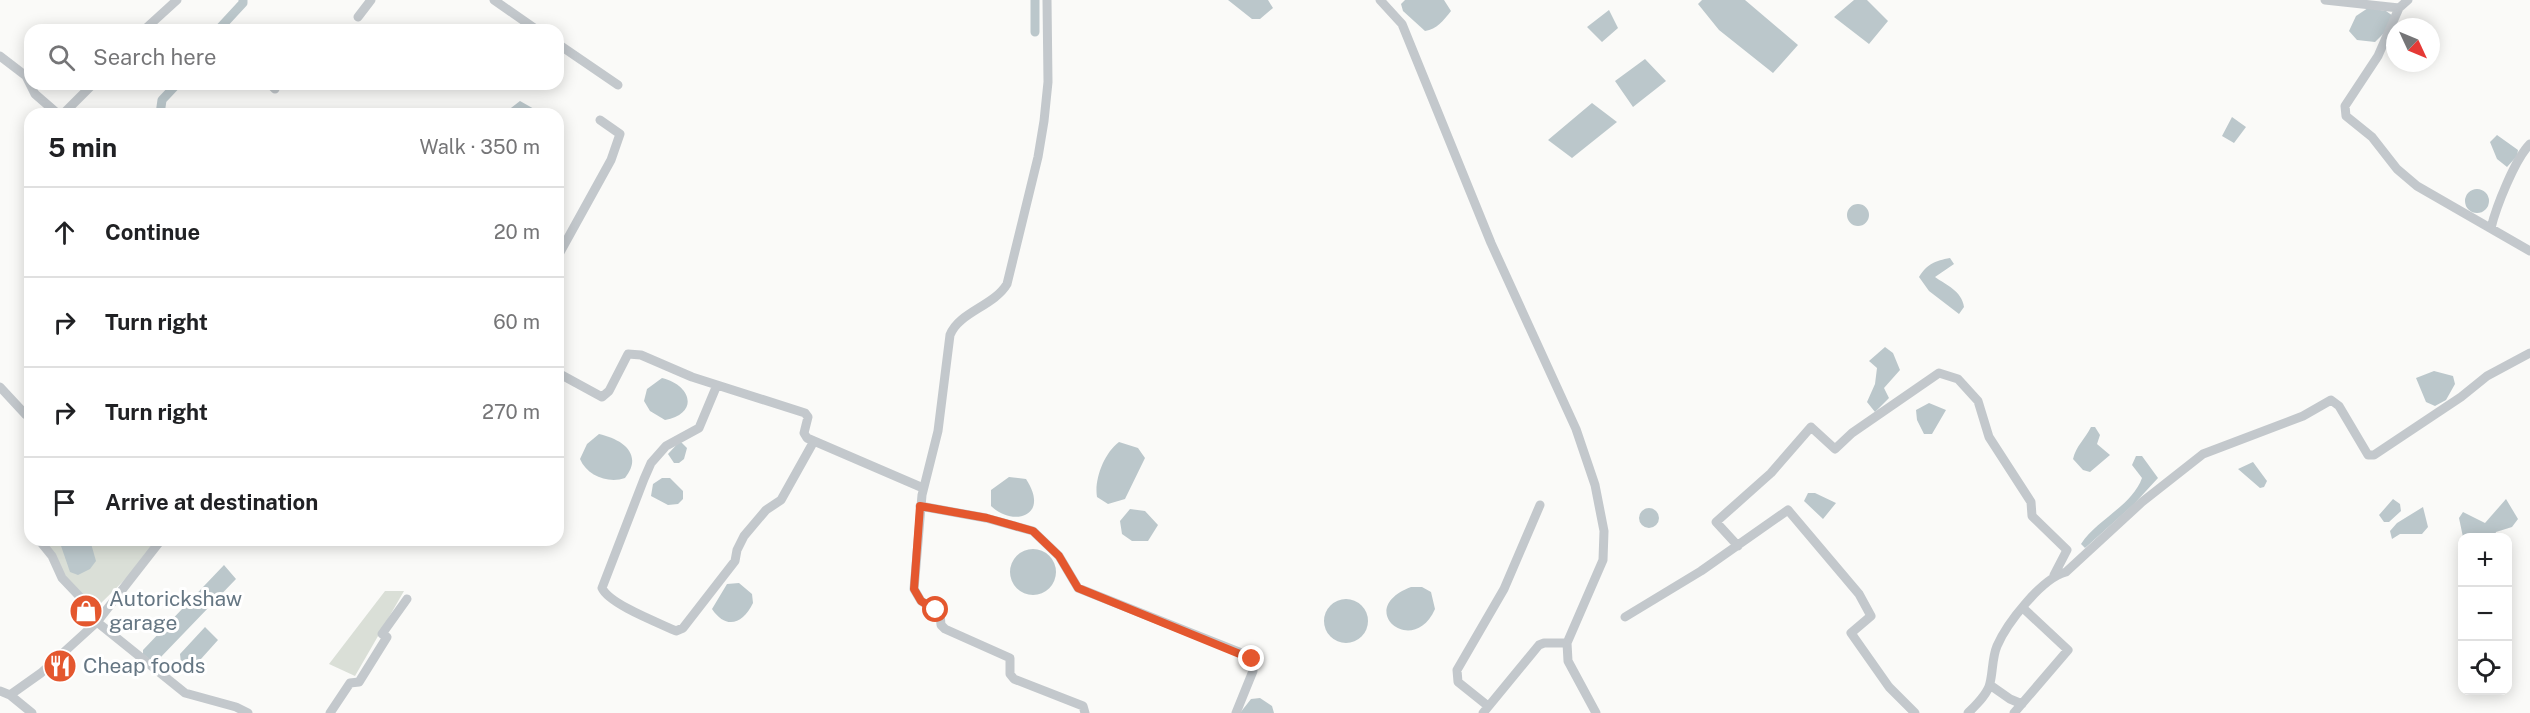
<!DOCTYPE html>
<html lang="en">
<head>
<meta charset="utf-8">
<style>
	body { margin:0; font-family:"Public Sans",sans-serif; background:#f6f6f6; color:#202124 }
	.controls { position:absolute; right:18px; bottom:18px; display:grid; overflow:hidden; border-radius:12px; box-shadow:0 3px 15px #0003 }
	.controls button { width:54px; height:54px; display:grid; place-items:center; padding:0; border:0; border-bottom:2px solid #e0e0e0; background:#fff; color:#202124; font:30px sans-serif }
	.compass { position:absolute; left:2386px; top:18px; width:54px; height:54px; border-radius:50%; background:#fff; box-shadow:0 3px 15px #0003; rotate:134deg }
	.stop { position:absolute; width:18px; height:18px; margin:-14px; border:4px solid #e4572e; border-radius:50%; background:#fff }
	.stop.end { background:#e4572e; border-color:#fff; box-shadow:0 2px 6px #0008 }
	.list { margin:0; padding:0; list-style:none }
	h2 { display:flex; justify-content:space-between; align-items:center; height:78px; margin:0; padding:0 24px; font-size:26px }
	h2 small { font-size:20px; font-weight:400; color:#757577 }
	.list li { display:grid; grid-template-columns:39px 1fr auto; gap:18px; align-items:center; box-sizing:border-box; height:90px; padding:0 24px; border-top:2px solid #e0e0e0 }
	.list b { display:block; font-size:22px; white-space:nowrap }
	.list em { font-size:20px; font-style:normal; color:#757577 }
	.icon { flex:none; width:33px; height:33px; fill:none; stroke:currentColor; stroke-width:2; stroke-linecap:round; stroke-linejoin:round }
	.map { position:relative; flex:none; width:2530px; height:713px; overflow:hidden }
	.search { position:absolute; background:#fff; box-shadow:0 3px 15px #0003; left:24px; top:24px; width:540px; height:66px; display:flex; align-items:center; gap:15px; box-sizing:border-box; padding:0 21px; border-radius:18px; color:#757577; font-size:22px }
	.panel { position:absolute; background:#fff; box-shadow:0 3px 15px #0003; left:24px; top:108px; width:540px; height:438px; border-radius:18px }
	.map>svg:first-child { display:block }
	.green { fill:#dadfd7 }
	.water { fill:#bbc7cb }
	.lines { fill:none; stroke-linecap:round; stroke-linejoin:round }
	.canal { stroke:#bbc7cb; stroke-width:9 }
	.street { stroke:#c3c8cc; stroke-width:9 }
	.route { stroke:#e4572e; stroke-width:8 }
	.labels { text-anchor:middle; stroke-width:6; stroke-linejoin:round; paint-order:stroke }
	.poi-label { font-size:21px; fill:#657683; stroke:#fff; text-anchor:start }
</style>
</head>
<body>
<div class="map">
<svg width="2530" height="713" viewBox="0 0 2530 713">
	<rect width="100%" height="100%" fill="#fafaf8"/>
	<path class="green" d="M45,540H165L95,609L65,579Z
		M385,591H404L355,676L329,664Z"/>
	<path class="water" d="M1228,0H1268L1273,8L1260,19H1252Z
		M1405,0H1444L1451,11C1443,21 1437,29 1425,31L1403,11L1401,4Z
		M1702,0H1745L1798,45L1773,73L1719,30L1698,4Z
		M1854,0H1867L1888,21L1869,44L1834,17Z
		M2368,8L2386,11L2393,16L2387,30L2375,42L2357,40L2349,31L2356,16Z
		M1609,10L1618,28L1602,42L1587,27Z
		M1645,59L1666,81L1633,107L1615,81Z
		M520,101L543,114H503Z
		M1592,103L1617,122L1572,158L1548,140Z
		M2232,117L2246,127L2234,143L2222,136Z
		M2497,135L2518,150L2517,156L2507,167L2497,159L2490,142Z
		M2465 201a12 12 0 1 1 24 0a12 12 0 1 1-24 0Z
		M1847 215a11 11 0 1 1 22 0a11 11 0 1 1-22 0Z
		M1950,258L1954,264L1935,277C1946,285 1962,291 1964,307L1959,314L1929,291L1919,277C1928,263 1935,261 1950,258Z
		M1885,347L1893,353L1900,370L1884,388L1889,398L1875,412L1867,402L1875,384L1877,368L1869,361Z
		M2434,371L2453,376L2455,384L2446,400L2435,406L2426,402L2416,378Z
		M662,378C691,385 700,413 665,420L650,411L644,401L647,389Z
		M1929,403L1946,410L1932,434H1924L1917,420L1916,410Z
		M2091,427H2095L2100,435L2097,444L2110,455L2090,472L2083,470L2073,459C2076,446 2085,439 2091,427Z
		M599,434C622,439 644,454 625,478C609,484 587,476 580,459L587,444Z
		M680,441L687,448L684,459L679,463H674L668,454Z
		M1119,442L1138,448L1145,458L1125,499L1108,504L1097,497C1094,480 1104,453 1119,442Z
		M2136,456H2142L2158,478L2134,504L2085,548L2081,544C2096,520 2132,506 2142,478L2132,465Z
		M2253,462L2267,481L2264,487L2260,488L2238,469Z
		M1009,477L1026,479C1051,517 1012,527 991,506V490Z
		M662,478H670L683,491V499L678,504L668,505L651,496L653,484Z
		M1808,493H1815L1836,503L1823,519L1804,501Z
		M2393,499L2400,504L2401,511L2389,522H2384L2379,515Z
		M2506,499L2518,519L2512,527L2496,532L2494,537H2463L2459,518L2463,512L2485,523Z
		M2423,507L2428,527L2422,534H2400L2392,539L2390,531L2397,523Z
		M1639 518a10 10 0 1 1 20 0a10 10 0 1 1-20 0Z
		M1130,509L1145,511L1158,525L1148,541H1132L1122,534L1120,521Z
		M62,540H90L96,561L90,569L78,575L70,572L60,543Z
		M1010 572a23 23 0 1 1 46 0a23 23 0 1 1-46 0Z
		M224,565L236,579L158,660L153,662L143,654V650Z
		M739,583L752,594L753,603C743,624 726,630 712,609L727,584Z
		M1411,587H1422L1431,592L1435,609C1413,659 1353,609 1411,587Z
		M1324 621a22 22 0 1 1 44 0a22 22 0 1 1-44 0Z
		M205,627L218,640L192,669L181,663L180,654Z
		M1260,698L1272,706L1274,713H1240L1251,699Z"/>
	<g class="lines">
		<path class="canal" d="M1035,0V32
			M218,30L243,3V0
			M160,114L162,100L177,84"/>
		<path class="street" d="M494,0L537,30
			M1047,0L1048,82L1044,121L1038,157L1007,284C994,306 959,312 950,335L938,431L922,495L914,589L921,601L940,613L941,625L945,629L1010,658V674L1014,679L1083,706L1085,713
			M1380,0L1402,24L1491,243L1576,429L1595,485L1604,531L1603,560L1567,643L1568,661L1596,713
			M2325,0L2399,8
			M2408,0L2399,8L2378,56L2345,106L2346,116L2372,137L2397,169L2417,186L2530,251
			M358,17L371,0
			M144,30L177,0
			M558,44L618,85
			M0,56L26,76L35,94L58,114
			M270,84L275,89
			M63,114L93,84
			M2491,228C2496,207 2515,159 2530,144
			M558,256L611,160L620,134L600,120
			M558,373L602,397L609,391L628,354L641,355L692,377L805,413L808,417L804,433L807,438L923,488
			M717,385L699,428L666,446L651,463L644,479L602,588C609,604 659,623 676,631L683,628L735,561L737,550L744,536L766,510L781,500L814,441
			M0,387L26,415
			M920,506L986,518L1033,531L1059,556L1078,588L1249,656L1252,659L1253,671L1236,713
			M39,540L52,556L62,578L100,618
			M1738,546L1716,522L1771,473L1811,427L1835,449L1852,433L1939,373L1958,379L1978,401L1989,437L2031,502L2032,516L2067,550L2054,575
			M1625,617L1701,571L1788,510L1859,594L1871,616L1851,633L1889,687L1915,713
			M97,622L185,693L236,707L248,713
			M1990,685L2010,699L2022,704
			M0,691L10,695L41,673L97,622L161,540
			M10,695L32,713
			M1488,706L1458,682L1457,670L1504,589L1540,505
			M330,713L350,683L359,682L387,637L382,634L407,599
			M1483,713L1539,645L1544,643H1567
			M1968,713C1976,705 1988,694 1990,683C1993,671 1992,658 1997,646C2007,623 2042,578 2066,572L2142,502L2203,454L2303,416L2331,400L2339,406L2368,455H2374L2461,397L2487,376L2530,353
			M2014,713L2068,650L2023,608"/>
	</g>
	<g class="lines">
		<path class="route" d="M936,610L921,601L914,589L920,506L987,518L1033,531L1059,556L1078,588L1252,659"/>
	</g>
	<defs>
		<g id="shop-disc" transform="scale(1.725)"><circle r="9.5" fill="#e4572e" stroke="#fff"/><path d="M-5-2.5h2.3a2.7 3.5 0 0 1 5.4 0H5L5.5 6h-11ZM-1.5-2.5h3a1.5 2.3 0 0 0-3 0Z" fill="#fff"/></g>
		<g id="restaurant-disc" transform="scale(1.725)"><circle r="9.5" fill="#e4572e" stroke="#fff"/><path d="M-5-6h1v4h1v-4h1v4h1v-4h1v5L-1.5 .5V6h-2V.5L-5-1ZM5-6V6H3V1.5H1.5Q1.5-4 5-6Z" fill="#fff"/></g>
	</defs>
	<g fill-rule="evenodd">
		<use href="#shop-disc" x="86" y="611"/>
		<use href="#restaurant-disc" x="60" y="666"/>
	</g>
	<g class="labels">
		<g class="poi-label">
			<text x="109" y="606">Autorickshaw<tspan x="109" dy="24">garage</tspan></text>
			<text x="83" y="673">Cheap foods</text>
		</g>
	</g>
</svg>
<div class="controls">
<button>+</button>
<button>−</button>
<button><svg class="icon" aria-label="locate" viewBox="0 0 24 24"><circle cx="12" cy="12" r="6"/><path d="M12 2v4M12 18v4M2 12h4M18 12h4"/></svg></button>
</div>
<svg class="compass" viewBox="-18 -18 36 36"><path d="M0-13l5 13h-10z" fill="#e53935"/><path d="M0 13l5-13h-10z" fill="#757577"/></svg>
<div class="stop" style="left:936px;top:610px"></div>
<div class="stop end" style="left:1252px;top:659px"></div>
<div class="search"><svg class="icon" aria-label="search" viewBox="0 0 24 24"><circle cx="10" cy="10" r="6"/><path d="M15 15l6 6"/></svg>Search here</div>
<section class="panel">
<h2>5 min<small>Walk · 350 m</small></h2>
<ul class="list">
<li><svg class="icon" aria-label="ahead" viewBox="0 0 24 24"><path d="M12 20V5M6 11l6-6 6 6"/></svg><div><b>Continue</b></div><em>20 m</em></li>
<li><svg class="icon" aria-label="right" viewBox="0 0 24 24"><path d="M7 20v-9h11M14 6l5 5-5 5"/></svg><div><b>Turn right</b></div><em>60 m</em></li>
<li><svg class="icon" aria-label="right" viewBox="0 0 24 24"><path d="M7 20v-9h11M14 6l5 5-5 5"/></svg><div><b>Turn right</b></div><em>270 m</em></li>
<li><svg class="icon" aria-label="arrive" viewBox="0 0 24 24"><path d="M6 21V4h12l-3 4 3 4H6"/></svg><div><b>Arrive at destination</b></div></li>
</ul>
</section>
</div>
</body>
</html>
